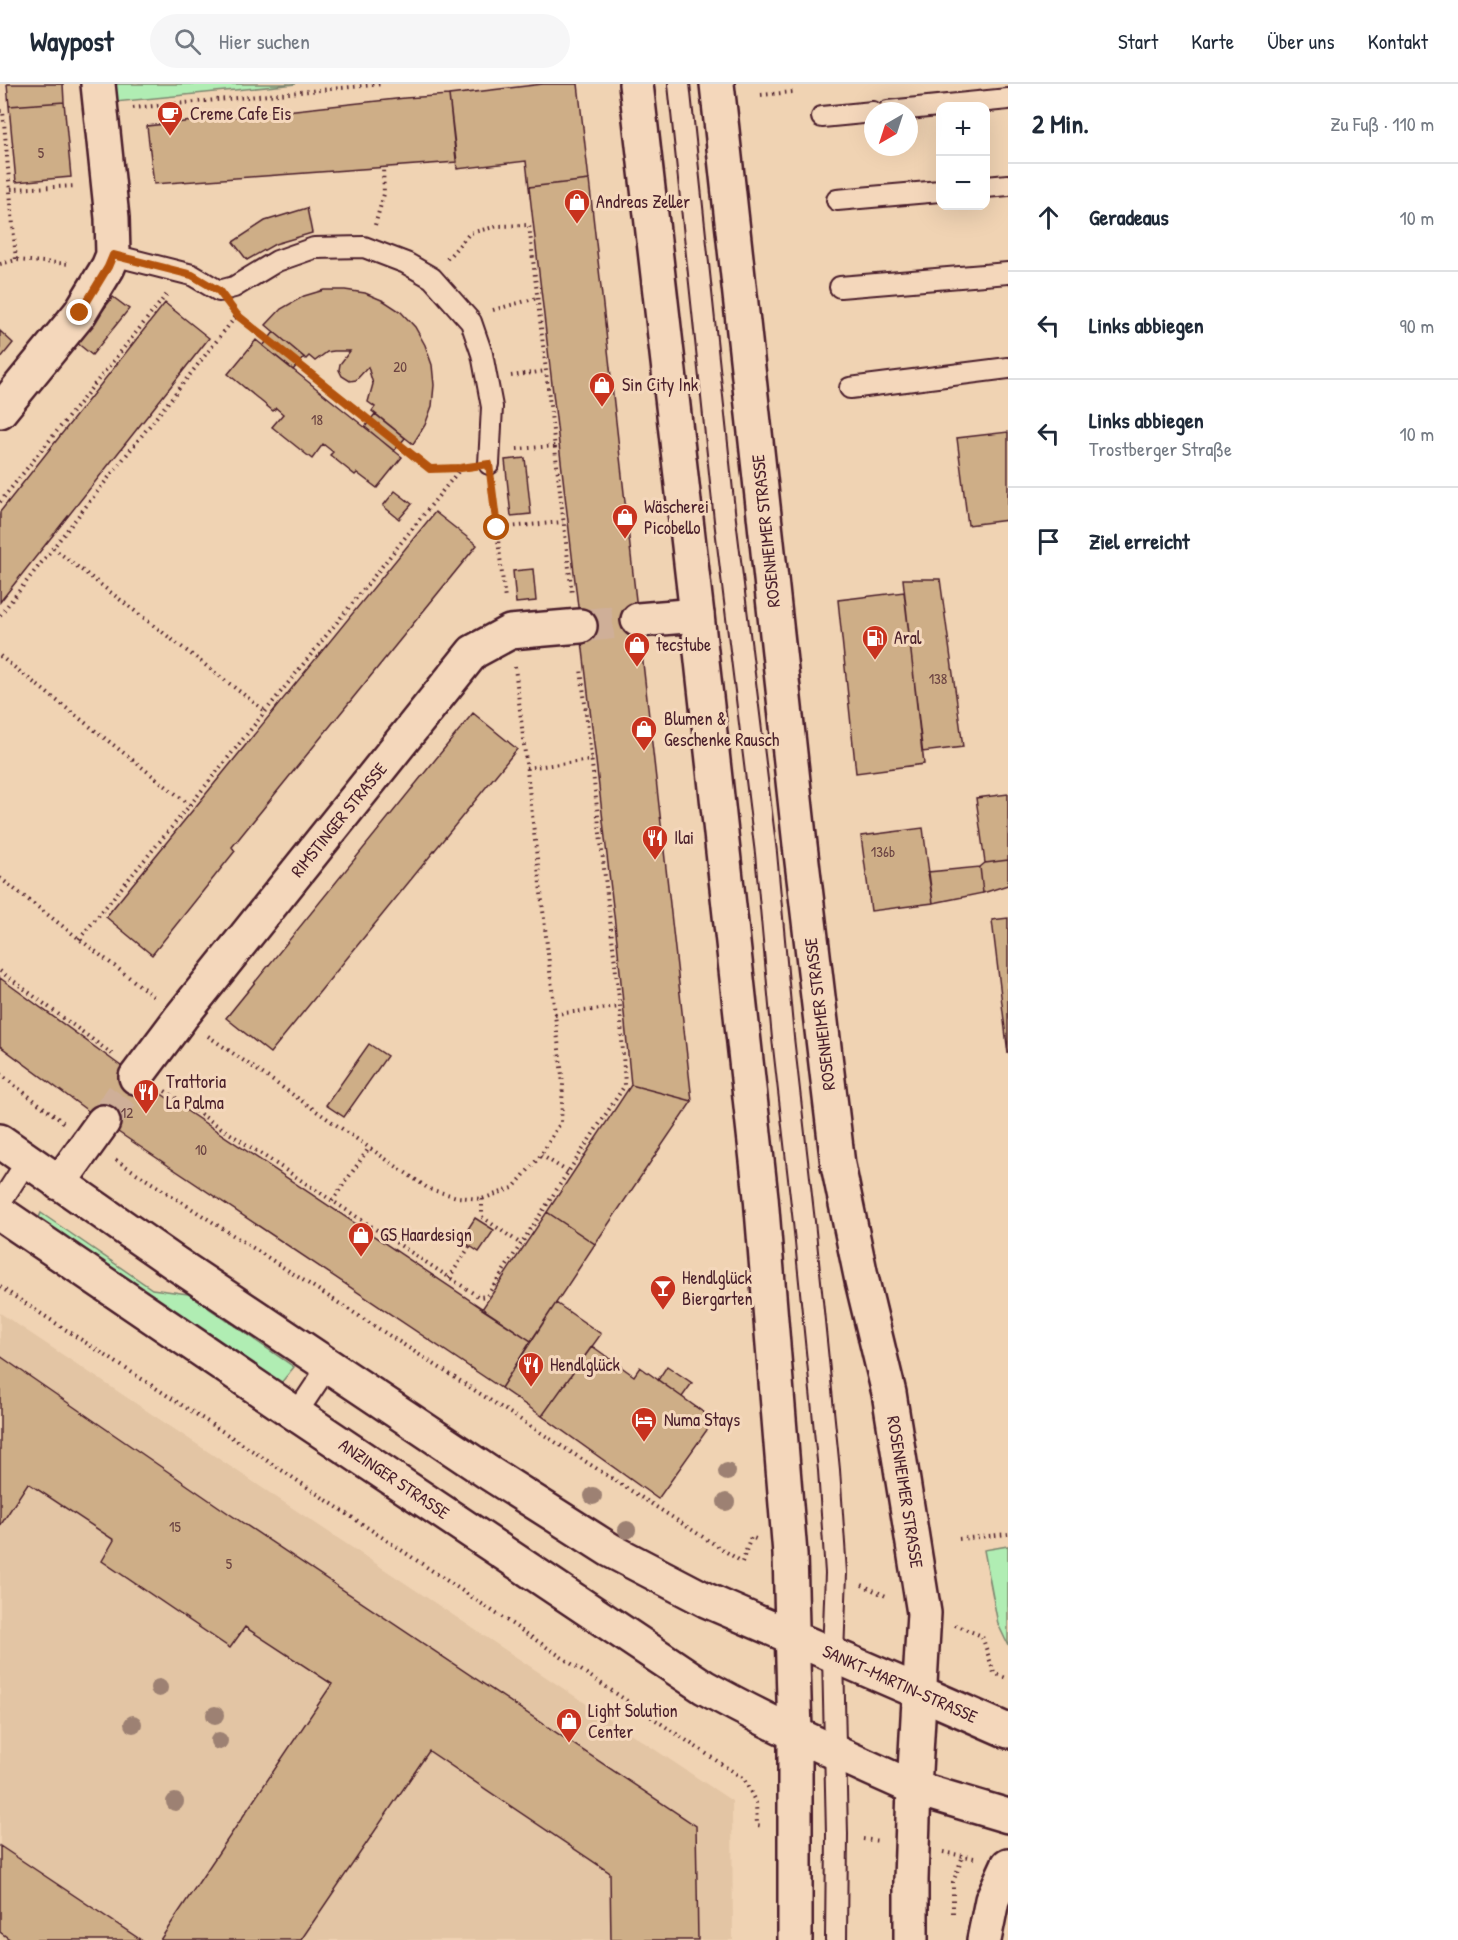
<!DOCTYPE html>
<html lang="de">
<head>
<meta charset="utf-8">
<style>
	body { margin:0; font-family:"Patrick Hand",sans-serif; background:#f6f6f7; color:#1f2937 }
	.controls { position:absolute; right:18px; top:18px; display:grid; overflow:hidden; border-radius:12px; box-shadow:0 6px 24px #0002 }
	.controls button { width:54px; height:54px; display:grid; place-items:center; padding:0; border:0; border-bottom:2px solid #e0e1e3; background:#fff; color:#1f2937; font:30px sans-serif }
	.compass { position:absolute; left:864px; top:18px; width:54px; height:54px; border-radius:50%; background:#fff; box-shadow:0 6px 24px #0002; rotate:219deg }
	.stop { position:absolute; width:18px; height:18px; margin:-14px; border:4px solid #b45309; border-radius:50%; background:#fff }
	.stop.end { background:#b45309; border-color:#fff; box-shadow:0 2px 6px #0008 }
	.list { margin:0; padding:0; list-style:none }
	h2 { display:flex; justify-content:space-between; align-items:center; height:78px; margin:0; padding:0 24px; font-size:26px }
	h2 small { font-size:20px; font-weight:400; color:#747a83 }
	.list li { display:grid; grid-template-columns:39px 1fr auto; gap:18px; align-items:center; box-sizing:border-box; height:108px; padding:0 24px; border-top:2px solid #e0e1e3 }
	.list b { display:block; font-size:22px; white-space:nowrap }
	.list p { margin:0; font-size:20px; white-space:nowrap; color:#747a83 }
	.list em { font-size:20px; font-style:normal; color:#747a83 }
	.icon { flex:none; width:33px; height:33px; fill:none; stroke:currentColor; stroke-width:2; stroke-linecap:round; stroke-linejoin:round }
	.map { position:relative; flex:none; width:1008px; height:1856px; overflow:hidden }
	header { display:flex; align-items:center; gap:36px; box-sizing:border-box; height:84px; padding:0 30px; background:#fff; border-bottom:2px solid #e0e1e3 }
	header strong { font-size:28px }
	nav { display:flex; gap:33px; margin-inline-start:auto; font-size:21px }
	.search { width:420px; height:54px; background:#f6f6f7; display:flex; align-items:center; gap:15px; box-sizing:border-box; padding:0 21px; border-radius:33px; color:#747a83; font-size:22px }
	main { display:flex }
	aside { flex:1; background:#fff }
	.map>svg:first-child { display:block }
	.built { fill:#e3c5a4 }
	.green { fill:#b0edb3; stroke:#7d866f; stroke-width:1.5 }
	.building { fill:#ceae87; stroke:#4a1f2b; stroke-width:1.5 }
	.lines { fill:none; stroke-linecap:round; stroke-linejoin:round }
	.minor-tunnel { stroke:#cfaf98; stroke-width:33; stroke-dasharray:33 16; stroke-linecap:butt }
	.service-casing { stroke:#4a1f2b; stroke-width:24 }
	.minor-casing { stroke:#4a1f2b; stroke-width:38 }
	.tertiary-casing { stroke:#4a1f2b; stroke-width:38 }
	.secondary-casing { stroke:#4a1f2b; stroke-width:38 }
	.path { stroke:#4a1f2b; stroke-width:4; stroke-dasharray:1.5 4.5; stroke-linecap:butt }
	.service { stroke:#f4d7bb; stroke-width:20 }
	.minor { stroke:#f4d7bb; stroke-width:33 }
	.tertiary { stroke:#f4d7bb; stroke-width:33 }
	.secondary { stroke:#f4d7bb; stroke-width:33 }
	.tree { fill:#9d8173 }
	.route { stroke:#b45309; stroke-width:8 }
	.labels { text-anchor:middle; stroke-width:6; stroke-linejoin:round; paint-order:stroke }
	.number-label { font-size:15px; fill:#6b4342 }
	.poi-label { font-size:18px; fill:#4a1f2b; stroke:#f4d7bb; text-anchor:start }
	.street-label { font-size:18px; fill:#4a1f2b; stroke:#f4d7bb }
</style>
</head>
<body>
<header>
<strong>Waypost</strong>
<div class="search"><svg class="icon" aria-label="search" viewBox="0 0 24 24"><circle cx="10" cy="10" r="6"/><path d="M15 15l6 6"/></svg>Hier suchen</div>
<nav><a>Start</a><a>Karte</a><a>Über uns</a><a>Kontakt</a></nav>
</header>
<main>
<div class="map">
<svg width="1008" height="1856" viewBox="0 0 1008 1856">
	<rect width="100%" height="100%" fill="#f0d3b3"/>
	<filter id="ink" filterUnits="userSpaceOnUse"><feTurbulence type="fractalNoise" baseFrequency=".0167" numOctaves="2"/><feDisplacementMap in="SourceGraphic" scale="12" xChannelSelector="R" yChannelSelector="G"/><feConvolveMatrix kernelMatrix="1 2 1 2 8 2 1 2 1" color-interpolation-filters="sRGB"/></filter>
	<g filter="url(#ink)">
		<path class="built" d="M0,1229L732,1717L733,1856H0Z"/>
		<path class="green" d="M114,0H296L115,18Z
			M41,1129L152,1205L188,1210L294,1283L281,1299L38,1136Z
			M1008,1462V1561L998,1540L984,1466Z"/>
		<path class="building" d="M7,0H63L64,18L9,22Z
			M543,0H578L589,96L529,103L526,77L457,85L449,11Z
			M449,11L457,78L154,100L147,42L405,14Z
			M64,18L71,93L16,98L9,22Z
			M589,96L692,1017L631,1001L617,857L529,103Z
			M307,124L312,149L275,160L247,176L233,158L265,137Z
			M324,206H345L365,209L384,217L401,228L415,243L425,261L432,281L434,301L432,322L425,341L413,360L372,327L375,323L368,318L373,300L368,283L356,296L350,297L342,292L339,286L340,280L350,267H334L327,268L315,277L309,272L306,275L266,241L281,225L304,212Z
			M113,213L129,225L92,271L77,259Z
			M165,219L209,254L0,518V428Z
			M0,247L13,259L0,275Z
			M274,248L304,273L293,286L263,262Z
			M256,256L402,373L377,404L357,389L355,391L330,371L333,368L323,360L312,375L272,343L283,330L276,324L273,327L228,290Z
			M375,330L405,354L394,367L365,343Z
			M1008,348V436L968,441L957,354Z
			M525,374L531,430L511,432L505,376Z
			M395,407L412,420L399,435L383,422Z
			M435,428L477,461L232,763L235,767L152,871L106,833Z
			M533,485L536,517L516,519L513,487Z
			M903,495H940L963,663L922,668Z
			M904,508L924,680L856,689L838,516Z
			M473,629L517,665L270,969L226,934Z
			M1008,710V776L985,779L976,714Z
			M923,744L933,819L871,827L861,752Z
			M1008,776V801L983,809L980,783L985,779Z
			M980,783L983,809L933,819L928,788Z
			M1008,834V970L992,836Z
			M0,894L136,993L531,1257L501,1304L103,1038L0,962Z
			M369,960L387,972L344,1033L326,1021Z
			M631,1001L692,1017L595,1160L547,1128Z
			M547,1128L595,1160L531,1257L482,1225Z
			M475,1134L494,1146L479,1168L461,1156Z
			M556,1219L601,1250L542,1332L501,1304Z
			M592,1262L634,1292L640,1283L714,1336L658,1415L542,1332Z
			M0,1272L228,1429L696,1742L698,1856H611L610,1789L429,1667L301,1856H160L332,1600L245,1543L230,1564L102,1477L114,1456L28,1399L0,1442Z
			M667,1282L692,1299L682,1313L658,1296Z
			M0,1762L141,1856H11L0,1848Z"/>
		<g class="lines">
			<path class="minor-tunnel" d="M580,542L638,536
				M103,1038L136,993"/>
			<g class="service-casing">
				<path id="service" d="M679,0L725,436L766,769L783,954L804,1138L829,1386L836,1489L833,1571L837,1750L836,1856
					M888,27L1008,15
					M822,33L873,28
					M986,103L1008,101
					M837,116L940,107
					M113,171L192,191L219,207L234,203L277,177L314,164L364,163L406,179L432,194L471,238L482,270L492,323L489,380
					M840,203L1008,189
					M850,304L1008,284
					M0,1119L27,1077
					M296,1330L328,1282"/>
			</g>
			<g class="minor-casing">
				<path id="minor" d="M0,327L80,229L108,183L113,171L112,134L98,0
					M638,536L697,531
					M136,993L181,933L473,568L510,548L580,542
					M59,1099L103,1038"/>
			</g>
			<g class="tertiary-casing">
				<path id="tertiary" d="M919,1608L1008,1647
					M914,1704L1008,1732
					M984,1856L992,1816L1008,1781"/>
			</g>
			<g class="secondary-casing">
				<path id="secondary" d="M636,0L697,531L761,1113L790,1470L795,1650V1856
					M717,0L800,761L838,1081L862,1197L889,1309L924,1529L914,1704L911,1796V1856
					M0,1057L175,1179L489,1389L610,1466L706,1516L919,1608
					M0,1129L296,1330L704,1603C772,1641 843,1672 914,1704"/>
			</g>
			<path class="path" d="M761,11L793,8
				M133,24L383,0
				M0,27H3L16,176
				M11,105L76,102
				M375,141L384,110L383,83
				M447,175L470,149L498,142L529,141L572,510
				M0,180L16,176L71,180
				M493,226L537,214
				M235,229L430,385L464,383
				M511,292L546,287
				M517,365L555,362
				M492,404L505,516
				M0,418L167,210
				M497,444L563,438
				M53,464L265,627
				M0,531L237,231
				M0,572L190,721
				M526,684L592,676
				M0,794L156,914
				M79,855L190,721L461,384
				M0,887L112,970
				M555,930L620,923
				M208,952L429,1105L457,1113L482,1115L513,1104L541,1071L561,1038L563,1000L515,583
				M0,990L64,1039
				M165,1007L479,1213L487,1212L625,1001L620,923L581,585
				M541,1071L568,1088
				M116,1076L742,1478L751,1453L756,1455
				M482,1115V1133L521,1160
				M332,1117L369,1064
				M449,1194L470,1162
				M0,1203L265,1375L744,1695L756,1719L757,1741L764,1742
				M959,1455L1008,1450
				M862,1501L888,1513
				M955,1541L982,1552L994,1589L1008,1595
				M863,1755L880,1757
				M943,1768L974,1774
				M953,1829V1798L963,1772"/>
			<use href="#service" class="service"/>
			<use href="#minor" class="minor"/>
			<use href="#tertiary" class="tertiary"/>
			<use href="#secondary" class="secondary"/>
		</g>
		<g class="tree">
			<circle cx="727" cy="1388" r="9"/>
			<circle cx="593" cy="1412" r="9"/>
			<circle cx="726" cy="1418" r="9"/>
			<circle cx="627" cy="1446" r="9"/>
			<circle cx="159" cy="1604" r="9"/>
			<circle cx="215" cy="1631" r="9"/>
			<circle cx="133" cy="1640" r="9"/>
			<circle cx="219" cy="1657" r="9"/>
			<circle cx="175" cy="1718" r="9"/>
		</g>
	</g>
	<g class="lines" filter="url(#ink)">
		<path class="route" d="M80,229L108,183L113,171L192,191L219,207L237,231L430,385L461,384L489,380L497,444"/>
	</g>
	<defs>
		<g id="cafe-pin" transform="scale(1.35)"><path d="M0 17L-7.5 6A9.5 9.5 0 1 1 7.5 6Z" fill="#c8321e" stroke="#f4d7bb"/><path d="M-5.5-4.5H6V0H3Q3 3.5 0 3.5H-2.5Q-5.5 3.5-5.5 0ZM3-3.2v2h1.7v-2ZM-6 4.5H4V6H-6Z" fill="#fff"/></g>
		<g id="shop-pin" transform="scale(1.35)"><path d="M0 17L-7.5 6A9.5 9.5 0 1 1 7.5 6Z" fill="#c8321e" stroke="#f4d7bb"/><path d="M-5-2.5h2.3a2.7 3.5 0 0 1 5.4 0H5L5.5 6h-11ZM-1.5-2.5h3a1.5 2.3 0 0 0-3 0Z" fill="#fff"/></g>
		<g id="fuel-pin" transform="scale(1.35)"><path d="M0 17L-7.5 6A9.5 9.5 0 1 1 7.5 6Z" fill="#c8321e" stroke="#f4d7bb"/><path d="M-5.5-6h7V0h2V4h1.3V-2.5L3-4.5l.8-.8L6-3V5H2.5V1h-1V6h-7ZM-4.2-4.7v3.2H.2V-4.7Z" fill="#fff"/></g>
		<g id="restaurant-pin" transform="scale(1.35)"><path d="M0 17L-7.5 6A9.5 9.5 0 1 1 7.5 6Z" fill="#c8321e" stroke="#f4d7bb"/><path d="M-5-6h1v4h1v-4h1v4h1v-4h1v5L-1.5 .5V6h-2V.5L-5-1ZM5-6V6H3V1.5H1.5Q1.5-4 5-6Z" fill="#fff"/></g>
		<g id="bar-pin" transform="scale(1.35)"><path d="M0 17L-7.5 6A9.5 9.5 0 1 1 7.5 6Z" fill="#c8321e" stroke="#f4d7bb"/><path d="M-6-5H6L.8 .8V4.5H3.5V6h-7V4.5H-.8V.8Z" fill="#fff"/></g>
		<g id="hotel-pin" transform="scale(1.35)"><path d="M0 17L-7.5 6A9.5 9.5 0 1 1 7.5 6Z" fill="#c8321e" stroke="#f4d7bb"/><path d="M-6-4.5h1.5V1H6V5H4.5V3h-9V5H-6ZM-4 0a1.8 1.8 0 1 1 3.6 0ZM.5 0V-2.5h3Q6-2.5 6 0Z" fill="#fff"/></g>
	</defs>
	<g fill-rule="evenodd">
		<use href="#cafe-pin" x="170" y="30"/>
		<use href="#shop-pin" x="577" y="118"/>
		<use href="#shop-pin" x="602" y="301"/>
		<use href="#shop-pin" x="625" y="433"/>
		<use href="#fuel-pin" x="875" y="554"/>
		<use href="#shop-pin" x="637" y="561"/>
		<use href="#shop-pin" x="644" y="645"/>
		<use href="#restaurant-pin" x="655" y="754"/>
		<use href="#restaurant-pin" x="146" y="1008"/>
		<use href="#shop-pin" x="361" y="1151"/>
		<use href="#bar-pin" x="663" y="1204"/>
		<use href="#restaurant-pin" x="531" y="1281"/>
		<use href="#hotel-pin" x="644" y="1336"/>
		<use href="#shop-pin" x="569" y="1637"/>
	</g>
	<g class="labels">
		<g class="number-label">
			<text x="41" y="74">5</text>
			<text x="400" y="288">20</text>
			<text x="317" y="341">18</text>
			<text x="938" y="600">138</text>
			<text x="883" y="773">136b</text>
			<text x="127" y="1034">12</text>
			<text x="201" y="1071">10</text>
			<text x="175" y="1448">15</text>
			<text x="229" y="1485">5</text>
		</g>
		<g class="poi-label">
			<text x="190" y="36">Creme Cafe Eis</text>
			<text x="596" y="124">Andreas Zeller</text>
			<text x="622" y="307">Sin City Ink</text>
			<text x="644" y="429">Wäscherei<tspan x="644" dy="21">Picobello</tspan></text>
			<text x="894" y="560">Aral</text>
			<text x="656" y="567">tecstube</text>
			<text x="664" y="641">Blumen &amp;<tspan x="664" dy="21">Geschenke Rausch</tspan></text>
			<text x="674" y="760">Ilai</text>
			<text x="166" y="1004">Trattoria<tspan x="166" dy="21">La Palma</tspan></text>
			<text x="380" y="1157">GS Haardesign</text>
			<text x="682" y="1200">Hendlglück<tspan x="682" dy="21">Biergarten</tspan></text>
			<text x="550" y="1287">Hendlglück</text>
			<text x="664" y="1342">Numa Stays</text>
			<text x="588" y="1633">Light Solution<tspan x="588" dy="21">Center</tspan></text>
		</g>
		<g class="street-label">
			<text transform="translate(766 447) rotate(-96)" y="6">ROSENHEIMER STRASSE</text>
			<text transform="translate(339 736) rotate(-51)" y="6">RIMSTINGER STRASSE</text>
			<text transform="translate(820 930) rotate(-97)" y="6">ROSENHEIMER STRASSE</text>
			<text transform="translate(394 1395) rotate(34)" y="6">ANZINGER STRASSE</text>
			<text transform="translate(905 1408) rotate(81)" y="6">ROSENHEIMER STRASSE</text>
			<text transform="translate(900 1600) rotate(24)" y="6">SANKT-MARTIN-STRASSE</text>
		</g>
	</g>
</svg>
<div class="controls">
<button>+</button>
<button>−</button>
</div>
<svg class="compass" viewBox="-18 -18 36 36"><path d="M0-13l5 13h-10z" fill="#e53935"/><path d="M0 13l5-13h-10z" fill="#747a83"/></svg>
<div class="stop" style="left:497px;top:444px"></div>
<div class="stop end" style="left:80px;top:229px"></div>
</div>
<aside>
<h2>2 Min.<small>Zu Fuß · 110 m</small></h2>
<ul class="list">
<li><svg class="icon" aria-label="ahead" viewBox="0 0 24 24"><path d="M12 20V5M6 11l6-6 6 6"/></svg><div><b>Geradeaus</b></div><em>10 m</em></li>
<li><svg class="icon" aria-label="left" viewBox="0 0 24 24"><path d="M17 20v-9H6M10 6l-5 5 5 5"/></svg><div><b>Links abbiegen</b></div><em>90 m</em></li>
<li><svg class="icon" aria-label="left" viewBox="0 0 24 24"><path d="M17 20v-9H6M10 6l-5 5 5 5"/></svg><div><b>Links abbiegen</b><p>Trostberger Straße</p></div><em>10 m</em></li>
<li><svg class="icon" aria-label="arrive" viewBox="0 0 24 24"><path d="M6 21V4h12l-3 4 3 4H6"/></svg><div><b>Ziel erreicht</b></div></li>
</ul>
</aside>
</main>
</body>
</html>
